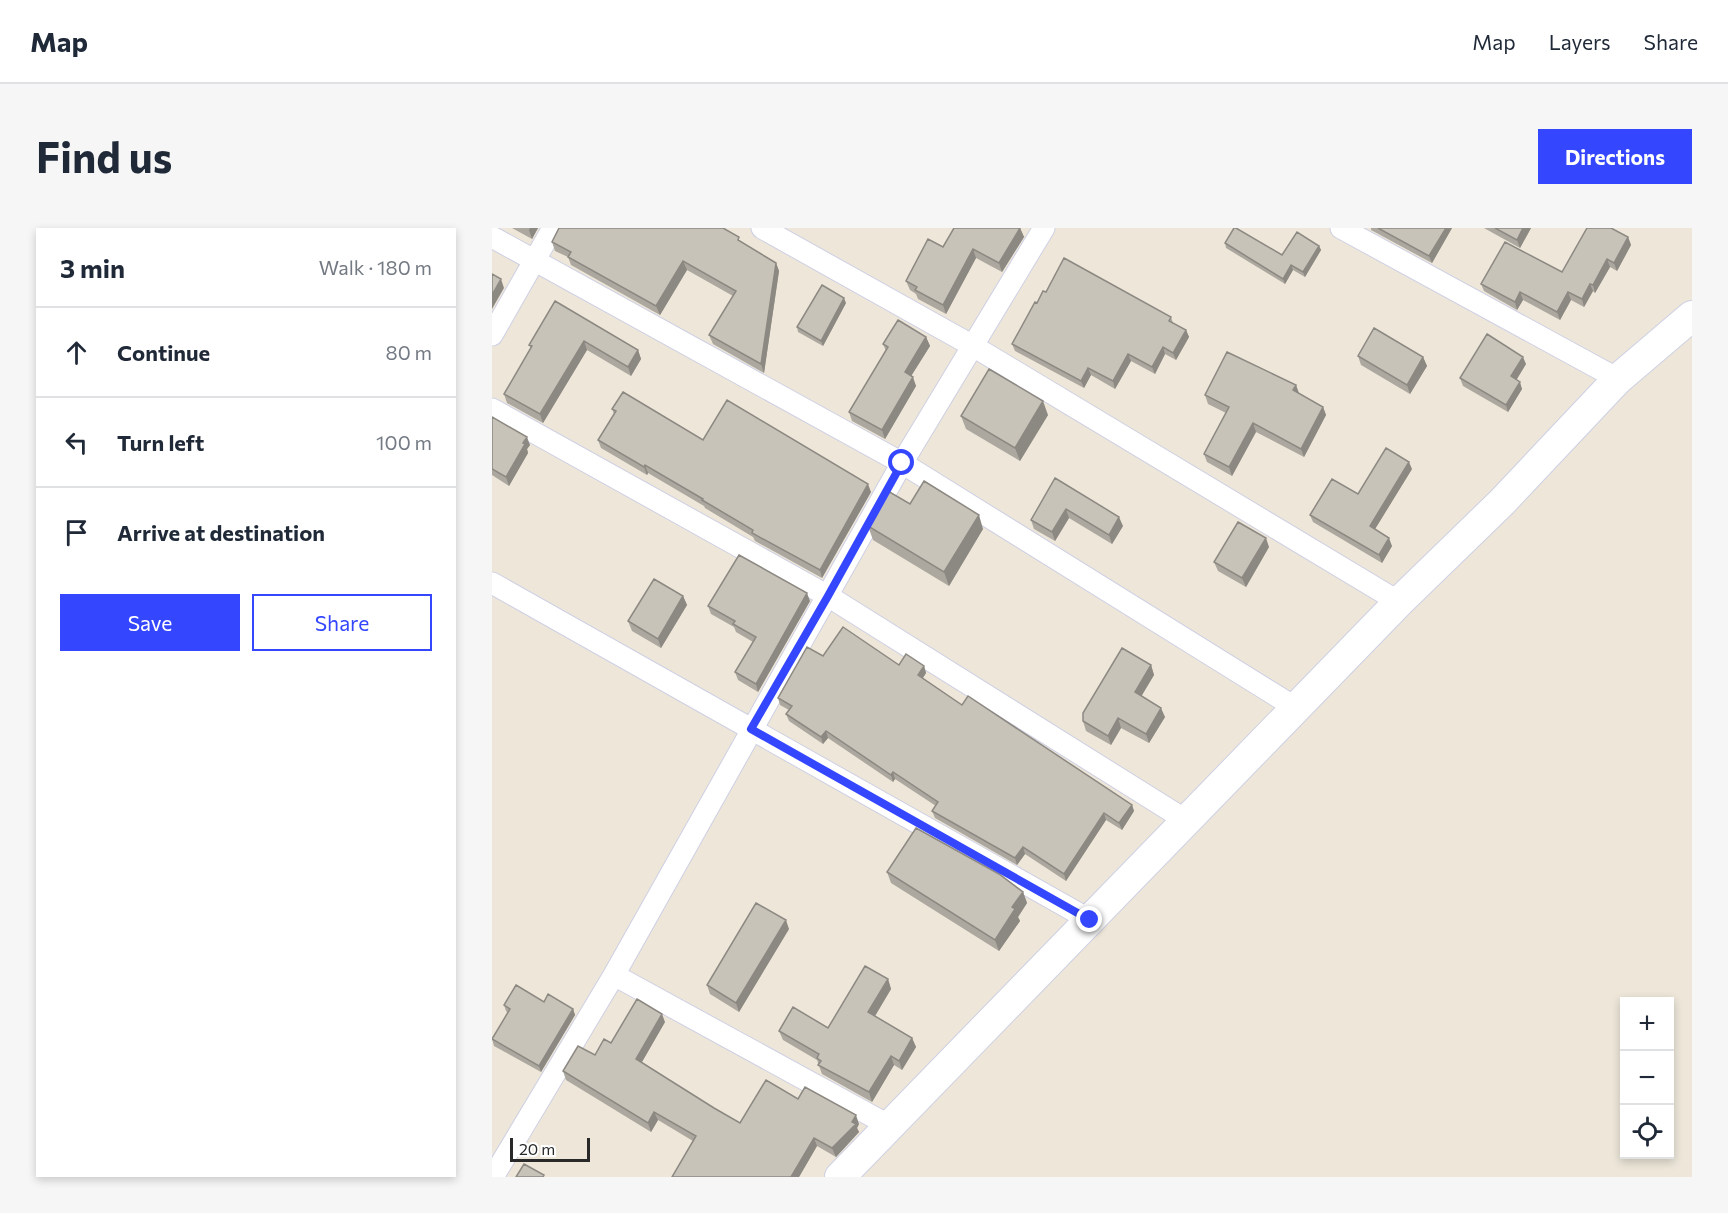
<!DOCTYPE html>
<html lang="en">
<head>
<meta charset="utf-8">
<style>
	body { margin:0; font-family:Commissioner,sans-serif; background:#f6f6f7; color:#1f2937 }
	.controls { position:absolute; right:18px; bottom:18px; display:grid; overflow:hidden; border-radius:0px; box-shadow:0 3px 9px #0003 }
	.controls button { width:54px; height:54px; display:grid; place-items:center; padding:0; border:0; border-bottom:2px solid #e0e1e3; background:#fff; color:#1f2937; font:30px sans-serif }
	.scale { position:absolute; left:18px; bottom:15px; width:80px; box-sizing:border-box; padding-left:6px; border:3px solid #292929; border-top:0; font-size:16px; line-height:21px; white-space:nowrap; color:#292929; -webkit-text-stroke:4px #fff; paint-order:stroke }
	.stop { position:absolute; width:18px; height:18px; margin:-14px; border:4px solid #3447ff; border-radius:50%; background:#fff }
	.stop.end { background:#3447ff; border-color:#fff; box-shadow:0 2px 6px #0008 }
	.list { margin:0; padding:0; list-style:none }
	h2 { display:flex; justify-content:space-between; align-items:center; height:78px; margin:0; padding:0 24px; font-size:26px }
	h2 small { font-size:20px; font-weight:400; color:#747a83 }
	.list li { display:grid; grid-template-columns:39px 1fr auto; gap:18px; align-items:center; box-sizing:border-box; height:90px; padding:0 24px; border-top:2px solid #e0e1e3 }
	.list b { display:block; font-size:22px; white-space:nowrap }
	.list em { font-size:20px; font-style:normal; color:#747a83 }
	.actions { display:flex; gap:12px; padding:18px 24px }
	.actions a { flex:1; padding:14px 0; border:2px solid #3447ff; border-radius:0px; text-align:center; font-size:21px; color:#3447ff }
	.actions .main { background:#3447ff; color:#fff }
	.icon { flex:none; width:33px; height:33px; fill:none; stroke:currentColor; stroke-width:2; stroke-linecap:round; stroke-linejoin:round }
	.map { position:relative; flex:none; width:1200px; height:949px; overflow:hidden; border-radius:0px }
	header { display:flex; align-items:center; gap:36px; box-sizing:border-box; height:84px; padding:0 30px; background:#fff; border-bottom:2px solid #e0e1e3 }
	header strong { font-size:28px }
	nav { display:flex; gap:33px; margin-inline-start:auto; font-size:21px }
	.intro { display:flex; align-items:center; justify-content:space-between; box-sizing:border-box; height:144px; padding:0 36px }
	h1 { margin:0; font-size:42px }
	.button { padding:15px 27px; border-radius:0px; background:#3447ff; color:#fff; font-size:21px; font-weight:700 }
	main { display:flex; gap:36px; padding:0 36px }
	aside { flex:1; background:#fff; border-radius:0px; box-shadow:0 3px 9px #0003 }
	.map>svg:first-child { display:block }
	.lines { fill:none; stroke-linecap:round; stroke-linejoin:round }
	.street-casing { stroke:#ced0e4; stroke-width:23 }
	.secondary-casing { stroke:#ced0e4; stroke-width:32 }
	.street { stroke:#fff; stroke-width:21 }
	.secondary { stroke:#fff; stroke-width:30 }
	.wall { fill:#aca89f }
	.shaded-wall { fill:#8c8882 }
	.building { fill:#c8c3b9; stroke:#8c8882; stroke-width:1.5 }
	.route { stroke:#3447ff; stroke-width:8 }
</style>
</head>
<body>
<header>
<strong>Map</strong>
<nav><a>Map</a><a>Layers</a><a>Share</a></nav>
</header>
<div class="intro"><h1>Find us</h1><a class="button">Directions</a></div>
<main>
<aside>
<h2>3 min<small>Walk · 180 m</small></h2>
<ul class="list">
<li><svg class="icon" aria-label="ahead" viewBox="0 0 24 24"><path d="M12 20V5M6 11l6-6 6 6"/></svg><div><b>Continue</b></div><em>80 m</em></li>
<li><svg class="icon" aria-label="left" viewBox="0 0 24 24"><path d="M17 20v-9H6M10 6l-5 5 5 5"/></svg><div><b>Turn left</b></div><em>100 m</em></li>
<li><svg class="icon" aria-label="arrive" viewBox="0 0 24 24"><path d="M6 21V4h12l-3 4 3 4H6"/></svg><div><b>Arrive at destination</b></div></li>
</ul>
<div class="actions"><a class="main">Save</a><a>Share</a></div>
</aside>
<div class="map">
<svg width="1200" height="949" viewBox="0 0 1200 949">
	<rect width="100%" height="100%" fill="#ede6d9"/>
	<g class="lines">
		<g class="street-casing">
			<path id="street" d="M270,0L481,118L907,374
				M849,0L1126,151
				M0,9L410,235L804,480
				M0,107L61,0
				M0,181L336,368L695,593
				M0,355L598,692
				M122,747L398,898
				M1,949L122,747L410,235L552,0"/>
		</g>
		<g class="secondary-casing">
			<path id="secondary" d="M348,949L907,374L1010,274L1126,151L1200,88"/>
		</g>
		<use href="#street" class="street"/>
		<use href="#secondary" class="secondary"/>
	</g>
	<path class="wall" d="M20,0H46L40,11Z
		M528,0L532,9L510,44L484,30L454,86L426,71L424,66L418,62L414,53L451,19Z
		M879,0H960L940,35L879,2Z
		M992,0H1039L1028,20Z
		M1136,9L1139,17L1125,43L1118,39L1103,65L1101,63L1092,79L1079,72L1068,92L1031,72L1025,82L992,63L989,56L1070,44Z
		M60,14H249L284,35L287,43L272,145L221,116L217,107L241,68L195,42L168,87L79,37L76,29L63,23Z
		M733,15L790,27L827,18L829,22L813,49L801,42L793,56L734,20Z
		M554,64L679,89L681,95L694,102L697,109L684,132L673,126L663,146L639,133L623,161L599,147L592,160L523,123L520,116L545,75Z
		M63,73L146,122L149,131L139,148L95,122L51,195L15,175L12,166L39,121L37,117Z
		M354,75L331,118L306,104L305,99Z
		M434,109L438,118L419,148L424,158L393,211L360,193L357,184L394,123L391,116Z
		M866,128L931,129L935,138L918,166L869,137Z
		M1034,136L1024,152L1030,161L1016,184L971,158L968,150Z
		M804,157L807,165L831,179L834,187L812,229L764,204L740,248L715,234L712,226L734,185L716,176L713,167Z
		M120,181L211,212L379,264L330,350L263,313L261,309L213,280L212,278L156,245L155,247L109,220L106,212L122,186Z
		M556,187L528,233L474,201L469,188Z
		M0,189L38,217L35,221L36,225L17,258L0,247Z
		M920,241L883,301L900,318L890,335L821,294L818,287L866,266Z
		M563,250L631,298L620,316L577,290L563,313L542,301L539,292Z
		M418,276L491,301L457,358L381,312L376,298Z
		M777,319L754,359L726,343L722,334Z
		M191,368L195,377L169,420L140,403L136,393Z
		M318,373L266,464L246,452L243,444L261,414L244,404L242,399L219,386L216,378Z
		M331,428L407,437L432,438L434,445L431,450L470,477L640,577L642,583L630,602L614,592L574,653L533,626L525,637L443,590L440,583L444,578L403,551L401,554L336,510L331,516L297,493L294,486L297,482L288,477L286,470Z
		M659,437L662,447L649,468L673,489L657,515L629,500L619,517L594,503L591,493Z
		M395,644L531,664L535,675L526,689L528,693L507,723L399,655Z
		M297,701L247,784L218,766L215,757Z
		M396,751L399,761L383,788L420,810L424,819L410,842L402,837L380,874L330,846L325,832L291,812L287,803L336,800Z
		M52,774L81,781L83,787L49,844L2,818L0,811L16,785L14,783L12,777Z
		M173,794L150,834L222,880L248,895L306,871L367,896L365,900L367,904L344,929L325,918L307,949H180L201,913L166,892L159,904L74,852L71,843L103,827L119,815Z"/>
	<path class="shaded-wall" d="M38,0H46L40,11L37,2Z
		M528,0L532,9L510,44L507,35Z
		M954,0H960L940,35L937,28Z
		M1031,0H1039L1028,20L1025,12Z
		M1136,9L1139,17L1125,43L1122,35Z
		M827,18L829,22L813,49L811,44Z
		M481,21L484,30L454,86L451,77Z
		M1115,31L1118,39L1103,65L1101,57Z
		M191,33L195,42L168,87L164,78Z
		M284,35L287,43L272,145L269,136Z
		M799,37L801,42L793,56L791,51Z
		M9,51L12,60L0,81V67Z
		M1098,56L1101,63L1092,79L1090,71Z
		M1028,64L1031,72L1025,82L1023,74Z
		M1076,64L1079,72L1068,92L1065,84Z
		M352,70L354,75L331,118L329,113Z
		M694,102L697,109L684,132L681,125Z
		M434,109L438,118L416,153L413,144Z
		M92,113L95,122L51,195L48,186Z
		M671,119L673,126L663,146L660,139Z
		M146,122L149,131L139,148L136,139Z
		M636,126L639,133L623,161L621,153Z
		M931,129L935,138L918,166L915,157Z
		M1031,129L1034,136L1022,156L1019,148Z
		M596,140L599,147L592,160L589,153Z
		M421,149L424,158L393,211L390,202Z
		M1028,154L1030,161L1016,184L1014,177Z
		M804,157L807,166L801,162Z
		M551,173L556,187L528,233L523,220Z
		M831,179L834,187L812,229L809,221Z
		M761,195L764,204L740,248L737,239Z
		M35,209L38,217L35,221L36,225L17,258L14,249Z
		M917,234L920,241L880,306L878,298Z
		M153,237L156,245L155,247L152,239Z
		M376,256L379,264L330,350L328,342Z
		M574,281L577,290L563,313L560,304Z
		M487,287L491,301L457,358L452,344Z
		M627,289L631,298L620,316L617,307Z
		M774,310L777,319L754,359L750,350Z
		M897,310L900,318L890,335L887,327Z
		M315,365L318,373L266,464L264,456Z
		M191,368L195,377L169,420L166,411Z
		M659,437L662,447L646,474L643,464Z
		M432,438L434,445L428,454L426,447Z
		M669,480L673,489L657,515L654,506Z
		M626,490L629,500L619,517L616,508Z
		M334,503L336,510L331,516L329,509Z
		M401,544L403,551L401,554L399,547Z
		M640,577L642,583L630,602L627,595Z
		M612,585L614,592L574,653L572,646Z
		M531,619L533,626L525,637L523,630Z
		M531,664L535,675L526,689L528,693L507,723L503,712L520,679Z
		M294,692L297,701L247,784L244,775Z
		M396,751L399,761L380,793L376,784Z
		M81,781L83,787L49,844L47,838Z
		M170,786L173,794L147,839L144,831Z
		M420,810L424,819L410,842L407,833Z
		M399,828L402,837L380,874L377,864Z
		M162,884L166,892L159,904L156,895Z
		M364,887L367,896L365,900L367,904L344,929L340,920Z
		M322,910L325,918L307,949H299Z"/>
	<path class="building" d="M67,0H231L247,9L246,12L284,35L269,136L217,107L244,63L191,33L164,78L76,29L79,24L60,14Z
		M462,0H528L507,35L481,21L451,77L423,62L425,59L414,53L436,11L451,19Z
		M742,0H744L790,27L805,4L827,18L811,44L799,37L791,51L733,15Z
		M886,0H954L937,28Z
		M1003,0H1031L1025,12Z
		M1095,0H1119L1136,9L1122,35L1115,31L1101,57L1098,56L1090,71L1076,64L1065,84L1028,64L1023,74L989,56L1013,14L1070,44Z
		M572,30L679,89L677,93L694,102L681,125L671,119L660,139L636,126L621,153L596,140L589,153L520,116L543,74L545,75L551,63L554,64Z
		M0,46L9,51L0,67Z
		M330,57L352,70L329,113L305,99Z
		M63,73L146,122L136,139L92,113L48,186L12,166L40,118L37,117Z
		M406,92L434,109L413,144L421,149L390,202L357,184L396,119L391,116Z
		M882,100L931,129L915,157L866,128Z
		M995,106L1031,129L1019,148L1028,154L1014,177L968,150Z
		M735,124L804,157L801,162L831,179L809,221L761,195L737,239L712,226L737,179L713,167Z
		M497,141L551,173L523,220L469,188Z
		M131,164L211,212L235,172L376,256L328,342L260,305L261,302L210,272L211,271L153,237L152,239L106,212L124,183L120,181Z
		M0,189L35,209L31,215L33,216L14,249L0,241Z
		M894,220L917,234L878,298L897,310L887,327L818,287L840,251L866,266Z
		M563,250L627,289L617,307L574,281L560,304L539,292Z
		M432,253L487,287L452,344L376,298L396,263L418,276Z
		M746,294L774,310L750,350L722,334Z
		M247,327L315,365L264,456L243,444L264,409L241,396L243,393L216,378Z
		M162,351L191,368L166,411L136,393Z
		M351,399L407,437L414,426L432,438L426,447L470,477L476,468L640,577L627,595L612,585L572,646L531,619L523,630L440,583L446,574L401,544L399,547L334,503L329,509L294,486L300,478L286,470L315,419L331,428Z
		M630,420L659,437L643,464L669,480L654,506L626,490L616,508L591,493V485Z
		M424,600L507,646L531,664L520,679L523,681L503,712L395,644Z
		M264,675L294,692L244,775L215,757Z
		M373,738L396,751L376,784L420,810L407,833L399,828L377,864L326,837L329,833L325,830L327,826L287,803L301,779L336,800Z
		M24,757L52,774L56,766L81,781L47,838L0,811L18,781L12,777Z
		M145,771L170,786L144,831L222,880L248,895L274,852L306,871L313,859L364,887L360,894L364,896L340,920L322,910L299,949H180L204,908L162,884L156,895L71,843L86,818L103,827L112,811L119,815Z
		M32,936L52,947L51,949H24Z"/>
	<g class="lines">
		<path class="route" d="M410,235L336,368L259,501L598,692"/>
	</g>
</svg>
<div class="controls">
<button>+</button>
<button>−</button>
<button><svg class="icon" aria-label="locate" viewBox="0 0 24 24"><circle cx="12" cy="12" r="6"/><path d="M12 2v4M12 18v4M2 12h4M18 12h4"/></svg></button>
</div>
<div class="scale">20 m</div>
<div class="stop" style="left:410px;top:235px"></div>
<div class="stop end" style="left:598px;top:692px"></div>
</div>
</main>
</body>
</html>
